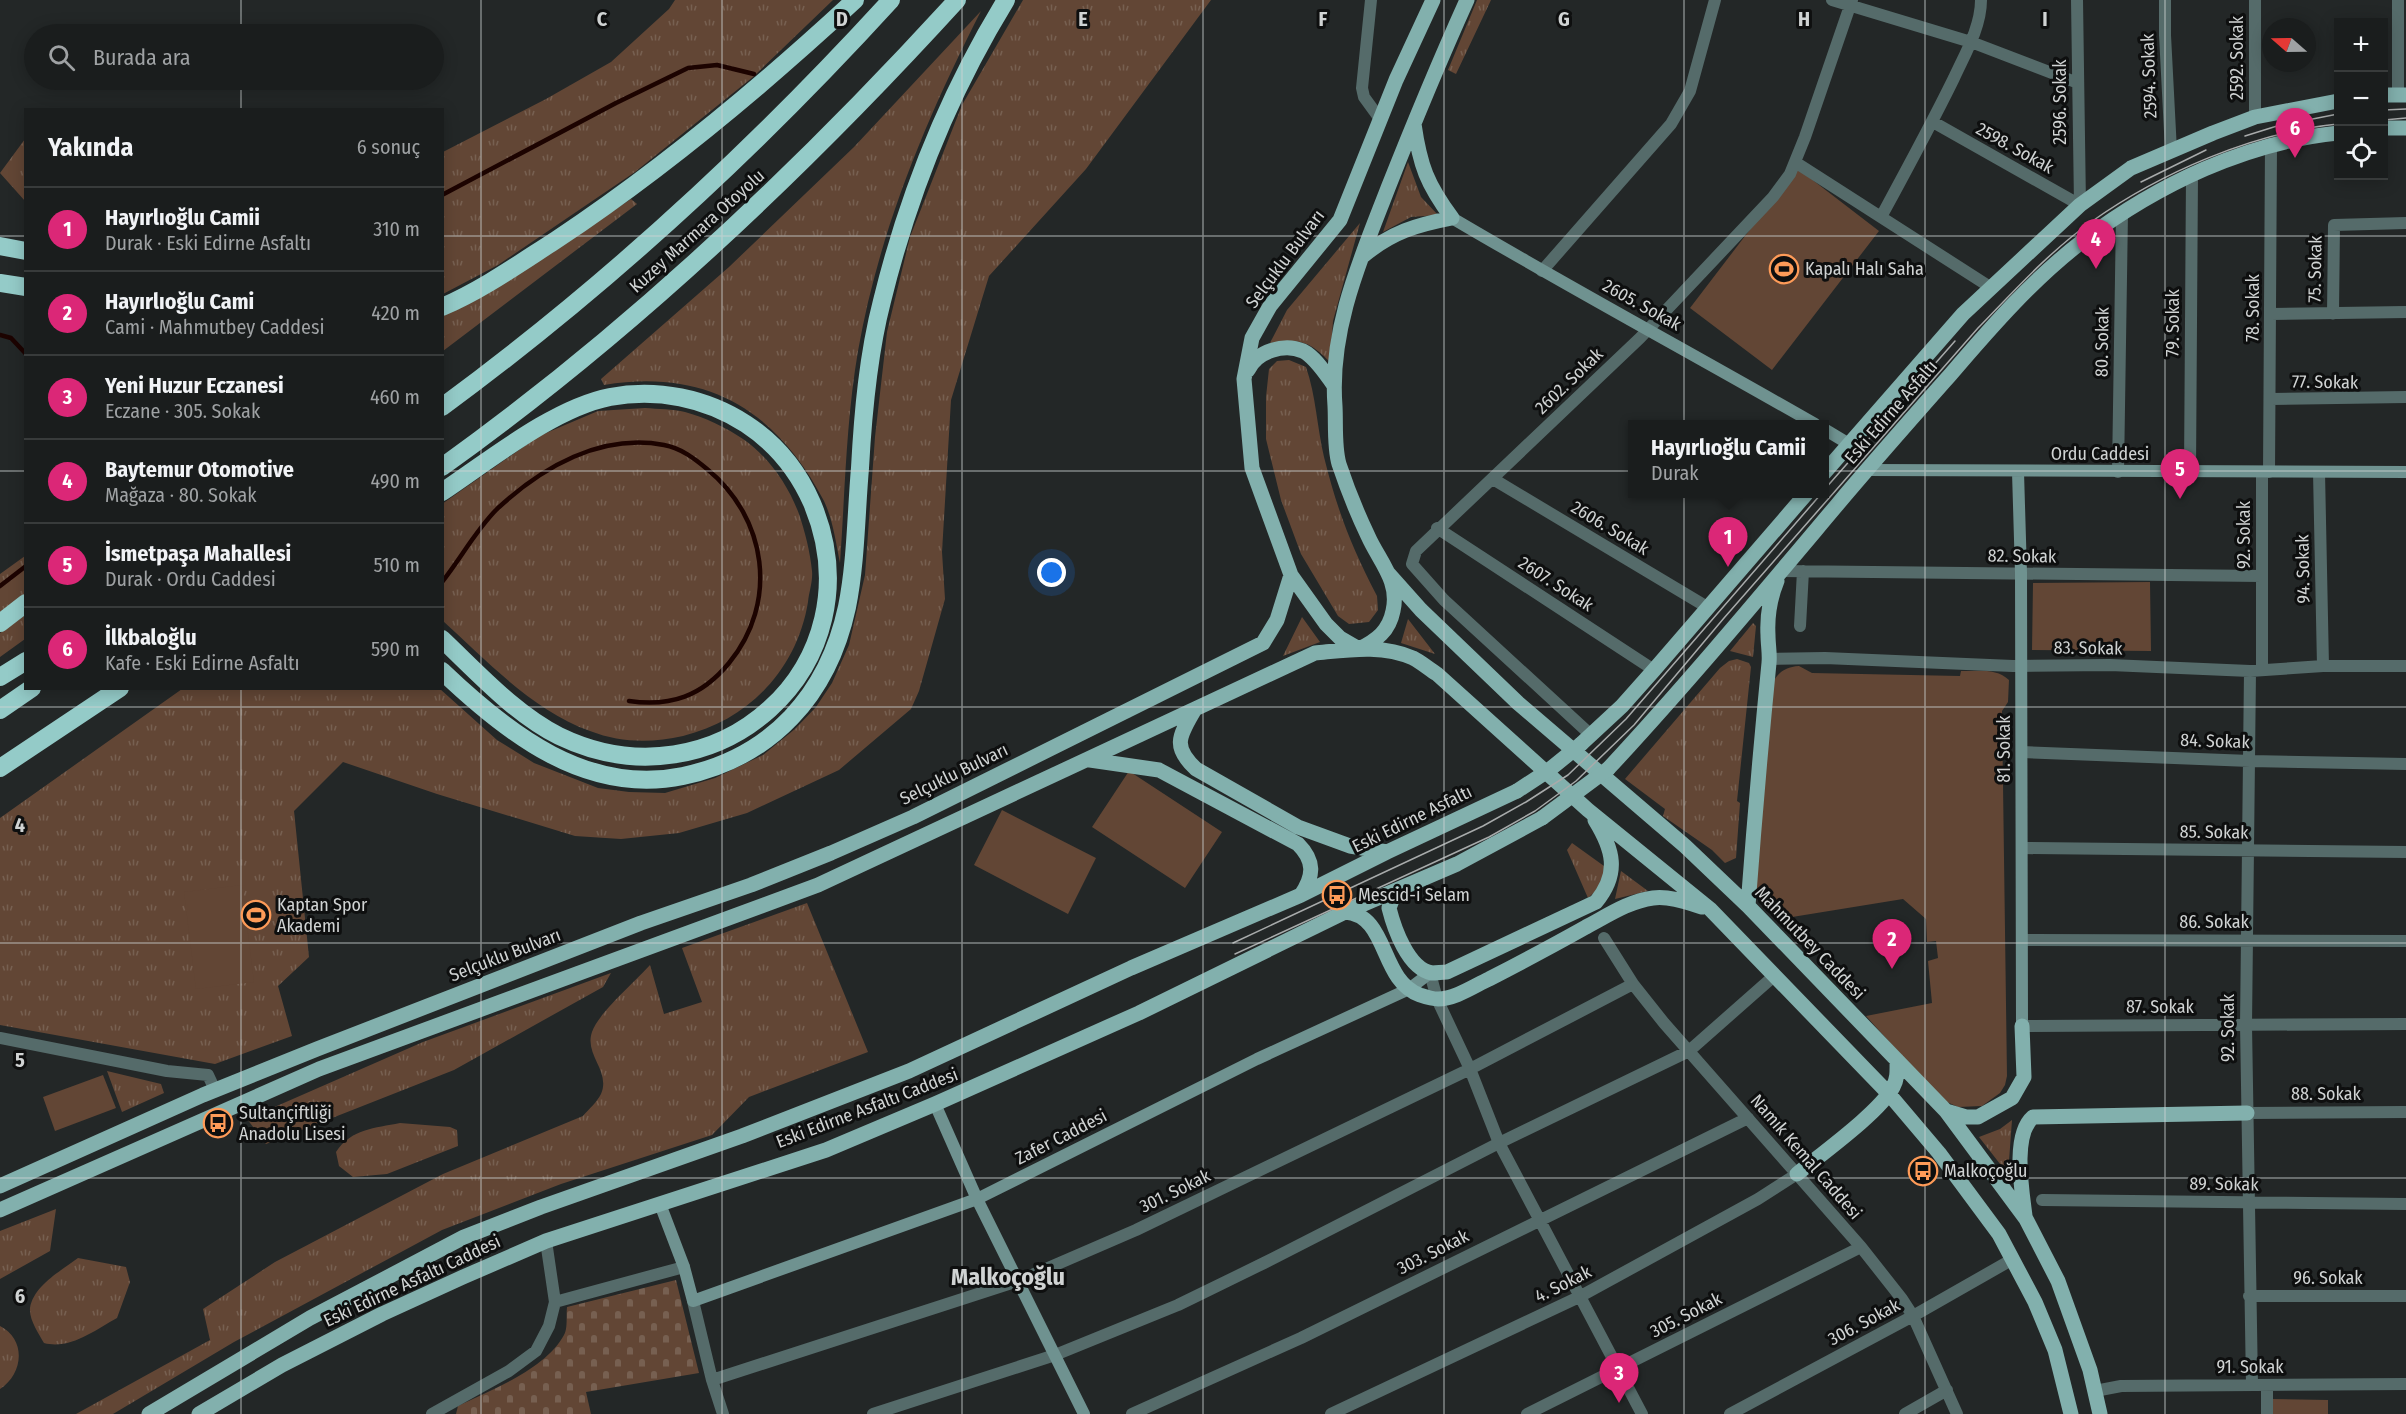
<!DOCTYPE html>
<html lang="tr">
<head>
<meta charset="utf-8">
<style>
	body { margin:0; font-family:"Fira Sans Condensed",sans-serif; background:#272a2a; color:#f1f3f6 }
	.controls { position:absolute; right:18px; top:18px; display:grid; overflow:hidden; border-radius:0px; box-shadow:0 3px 15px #0003 }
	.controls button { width:54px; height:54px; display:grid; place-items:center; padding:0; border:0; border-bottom:2px solid #383b3b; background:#1a1d1d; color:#f1f3f6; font:30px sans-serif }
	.compass { position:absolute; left:2262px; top:18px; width:54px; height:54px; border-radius:50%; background:#1a1d1d; box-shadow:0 3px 15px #0003; rotate:290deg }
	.you { position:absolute; left:1052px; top:573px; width:21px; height:21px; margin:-15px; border:4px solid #fff; border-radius:50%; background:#1a73e8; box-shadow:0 0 0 9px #1a73e833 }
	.badge { display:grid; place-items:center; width:39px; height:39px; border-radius:50%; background:#db2777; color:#fff; font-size:20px; font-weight:700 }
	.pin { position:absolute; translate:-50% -50px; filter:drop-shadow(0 2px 3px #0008) }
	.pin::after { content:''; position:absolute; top:32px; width:21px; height:18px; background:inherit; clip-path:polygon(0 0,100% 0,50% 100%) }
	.popup { position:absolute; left:1628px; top:420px; width:201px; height:78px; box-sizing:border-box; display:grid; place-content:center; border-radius:0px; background:#1a1d1d; filter:drop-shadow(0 2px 4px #0005); font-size:20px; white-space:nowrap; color:#9fa2a4 }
	.popup b { font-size:22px; color:#f1f3f6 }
	.popup::after { content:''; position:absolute; left:50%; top:100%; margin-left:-12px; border:12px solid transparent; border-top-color:#1a1d1d }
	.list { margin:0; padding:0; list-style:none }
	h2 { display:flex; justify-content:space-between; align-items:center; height:78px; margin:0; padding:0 24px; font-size:26px }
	h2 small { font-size:20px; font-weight:400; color:#9fa2a4 }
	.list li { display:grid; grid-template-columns:39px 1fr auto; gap:18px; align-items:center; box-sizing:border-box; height:84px; padding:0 24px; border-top:2px solid #383b3b }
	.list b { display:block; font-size:22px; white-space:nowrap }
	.list p { margin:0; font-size:20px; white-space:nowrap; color:#9fa2a4 }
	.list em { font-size:20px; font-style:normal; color:#9fa2a4 }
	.icon { flex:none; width:33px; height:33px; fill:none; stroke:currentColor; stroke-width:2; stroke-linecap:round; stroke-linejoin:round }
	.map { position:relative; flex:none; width:2406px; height:1414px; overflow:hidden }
	.search { position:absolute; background:#1a1d1d; box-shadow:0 3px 15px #0003; left:24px; top:24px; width:420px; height:66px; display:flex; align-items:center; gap:15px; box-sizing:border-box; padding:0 21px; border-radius:33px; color:#9fa2a4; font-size:22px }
	.panel { position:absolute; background:#1a1d1d; box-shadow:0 3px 15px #0003; left:24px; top:108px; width:420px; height:582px; border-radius:0px }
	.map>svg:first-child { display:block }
	.grass { fill:url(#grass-tufts) }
	.cemetery { fill:url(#cemetery-stones) }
	.green { fill:#624635 }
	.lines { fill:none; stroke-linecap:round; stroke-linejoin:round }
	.stream { stroke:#1c0300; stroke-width:4.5 }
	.street { stroke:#556b6a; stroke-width:12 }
	.secondary { stroke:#6f9290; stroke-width:12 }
	.primary { stroke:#82b0ad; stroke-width:15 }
	.highway { stroke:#94cbc8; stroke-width:18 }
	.tram { stroke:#a8abab; stroke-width:1.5 }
	.primary-bridge { stroke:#82b0ad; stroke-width:15 }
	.grid { fill:none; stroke:#d0d3d3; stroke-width:1.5; stroke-opacity:0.55 }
	.labels { text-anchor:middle; stroke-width:6; stroke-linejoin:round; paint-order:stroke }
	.street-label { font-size:18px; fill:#d0d3d3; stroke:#0e0f0f }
	.poi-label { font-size:18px; fill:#d0d3d3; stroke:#0e0f0f; text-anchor:start }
	.district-label { font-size:24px; font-weight:bold; fill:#d0d3d3; stroke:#0e0f0f }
	.grid-label { font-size:20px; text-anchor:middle; font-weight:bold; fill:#d0d3d3; stroke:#0e0f0f; stroke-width:6; stroke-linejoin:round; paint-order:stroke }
</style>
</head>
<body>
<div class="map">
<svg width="2406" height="1414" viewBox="0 0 2406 1414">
	<defs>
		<pattern id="grass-tufts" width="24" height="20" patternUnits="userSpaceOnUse" patternTransform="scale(1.5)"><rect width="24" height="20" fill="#624635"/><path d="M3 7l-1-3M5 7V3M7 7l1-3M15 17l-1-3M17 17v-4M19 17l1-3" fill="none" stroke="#776051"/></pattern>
		<pattern id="cemetery-stones" width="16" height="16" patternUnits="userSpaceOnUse" patternTransform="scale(1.5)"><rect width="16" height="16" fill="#624635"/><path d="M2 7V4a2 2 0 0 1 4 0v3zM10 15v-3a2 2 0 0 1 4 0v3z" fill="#776051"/></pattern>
	</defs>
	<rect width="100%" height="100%" fill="#232727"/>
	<path class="grass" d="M675,0H833L753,77L635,172L498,265L443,294V152L546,99L611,62L669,9Z
		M1023,0H1211L1086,169L989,276L951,400L942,552L945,599L919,691L911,709L839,770L747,813L679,833L621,839L575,836L437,794L343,762L294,811L309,957L278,986L292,1036L215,1064L0,1025V818L182,689H440L497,740L534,763L598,788L629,792L665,793L715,778L763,755L795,729L816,707L832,683L849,645L865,575L875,437L887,332L910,237L962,105Z
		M1477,0H1491L1456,74L1448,70Z
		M981,11C926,119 879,231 858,351C846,421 845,493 840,563C836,543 833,520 824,501C777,411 707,368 604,385L601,379L729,267L854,147Z
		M25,139V201L0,173Z
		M1408,162L1421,197L1438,215L1411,217L1383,232Z
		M631,199L637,204L443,351V316L563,244Z
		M1360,223L1333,321L1330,362C1308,340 1301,339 1270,343L1287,310Z
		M1289,360L1306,367C1316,396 1317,427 1324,457C1337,510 1352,548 1377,596L1378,610L1369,622L1349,624L1338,616L1301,554L1281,500L1266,439V397L1269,369L1277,361Z
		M645,408C658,409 673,409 685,412C704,417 727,428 743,439C769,457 788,485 799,514C805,532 810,551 812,571C813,581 809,592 808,602C797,669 749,720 683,736C652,743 621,743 590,731C532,710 487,661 443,621L442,504L539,436L598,411Z
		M25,556V594L0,614V574Z
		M25,615V639L0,657V633Z
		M1302,617L1320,642L1283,656Z
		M1408,619L1435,654L1401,643Z
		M1753,623L1756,626L1753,657L1730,651Z
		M1737,659L1749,663L1751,667L1737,801L1740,803L1736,858L1725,863L1712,850L1663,816L1665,809L1625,779L1720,668L1729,661Z
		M1572,843L1604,866L1602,885L1588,898L1567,850Z
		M1621,871L1648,891L1615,899Z
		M807,903L868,1052L749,1097L712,1135L561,1184L442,1230L234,1342L113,1414H76L210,1340L203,1309L275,1262L443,1174L583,1116C589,1109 597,1102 601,1094C611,1071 584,1055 592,1032C599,1012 635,982 650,965L664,1014L702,1002L682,948Z
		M611,973L603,987L454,1070L266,1144L247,1119L423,1042Z
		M107,1071L161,1084L164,1093L122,1112Z
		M2012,1120L2009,1161L2011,1178L1979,1137L2000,1129Z
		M400,1123L450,1127L457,1130L458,1146L387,1174L353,1177L339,1166L336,1152C351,1129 375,1128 400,1123Z
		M56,1209L50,1251L0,1279V1231Z
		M78,1258L126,1267L130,1282L117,1318C95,1330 70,1350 44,1343C39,1334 29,1320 30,1308C34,1285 61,1271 78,1258Z
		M0,1326C27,1340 23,1374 0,1389Z"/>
	<path class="cemetery" d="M676,1280L699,1373L586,1392L591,1414H456L458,1406C491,1390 546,1369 564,1335C568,1328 566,1316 567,1307Z"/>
	<path class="green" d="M1797,168L1879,231L1772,370L1690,308Z
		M2150,582L2151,651L2032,650L2033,583Z
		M1799,666L1812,673L1960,676L1961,671C1978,671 1997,668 2009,680L2008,702L2002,711L2007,1076L2005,1085L2000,1093L1982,1106L1958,1107L1947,1102L1939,1097L1866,1016L1932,1003L1928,961L1938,958L1936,941L1927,942L1926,919L1903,899L1786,918L1787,924L1783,926L1765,906L1756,889L1772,683C1779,672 1785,667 1799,666Z
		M1129,771L1222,832L1185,888L1092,827Z
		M1002,810L1096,858L1068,914L974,865Z
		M242,885L254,982L196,989L184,892Z
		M103,1075L116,1108L55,1131L43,1097Z
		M2272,1399L2328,1400V1414H2272Z"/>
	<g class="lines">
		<path class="stream" d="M442,195L616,103L688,68L717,65L754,74
			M0,335L11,338L26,354
			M442,582C461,558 476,530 497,509C542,467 601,433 664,445C681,448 695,459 707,469C767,518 779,602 729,663C702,696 671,707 629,701
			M0,586L26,566"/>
		<path class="street" d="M1371,0L1362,88L1364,97L1380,119
			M1832,0L1971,42L2078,83
			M2077,0L2080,205
			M2165,0V35L2171,151
			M2255,0V117
			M2398,0V95
			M1933,122L2080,205
			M1795,162L1990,287
			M1881,217C1906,171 1931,125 1954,78C1965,54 1981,27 1981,0
			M1542,271L1671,124L1690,91L1715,0
			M2271,314L2406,312
			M2333,314L2334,225L2406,223
			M2271,399L2406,397
			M2118,472L2122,213
			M2190,472L2192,174
			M2269,472L2271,144
			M2319,472L2323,666
			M2262,473V670
			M1493,479L1707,607
			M1437,528L1654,670
			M1781,571L2262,576
			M1800,626L1803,571
			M1769,659L1825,658L2013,666L2110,665L2250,671L2323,666H2406
			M2250,671L2246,1025L2252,1385
			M1591,735L1444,600L1412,564L1416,551L1640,338L1773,197L1790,174L1805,137L1852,0
			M2022,752L2250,761L2406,764
			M2022,848L2406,852
			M1604,938L1633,984L1664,1023L1861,1247L1902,1299L1913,1316L1957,1414
			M2022,940L2406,941
			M1430,973L1437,999L1470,1069L1499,1143L1642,1414
			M2022,1026L2406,1024
			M0,1038L167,1071L208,1075L215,1090
			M2247,1113L2406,1112
			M2042,1200L2406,1204
			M2249,1296H2406
			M693,1301L712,1380L723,1414
			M555,1302L684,1267
			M712,1380L1018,1281L1136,1230L1470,1069L1633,984
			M2095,1391L2121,1386L2406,1384
			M432,1414L509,1371L536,1351L549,1326L555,1302L546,1241
			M873,1414L1055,1355L1178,1305L1264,1263L1499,1143L1689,1051L1774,976
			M1132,1414L1301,1338L1748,1118
			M1331,1414L1579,1297L1758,1199L1797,1174
			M1527,1414L1861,1247
			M1730,1414L1913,1316L2013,1259
			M1905,1414L1947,1390
			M2267,1414V1385"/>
		<path class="secondary" d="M1452,218C1572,289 1695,355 1815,424
			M1824,429L1849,444
			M1866,470L2406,472
			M2018,472L2021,573L2022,1026
			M935,1104L977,1199L1084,1414
			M660,1204L684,1267L693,1301L977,1199L1257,1059L1409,989L1430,973"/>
		<path class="primary" d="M2384,95H2406
			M2384,128H2406
			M1363,256C1392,232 1416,225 1452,218C1427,184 1420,166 1414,124
			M1248,370C1257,351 1284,343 1303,351C1315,357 1325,373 1333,384
			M1824,473L1963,314L2080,205L2131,168L2213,133L2255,117L2338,101
			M1388,573L1421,610L1518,703L1685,846L1748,906L1946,1111L2026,1219L2058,1281L2090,1370L2100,1414
			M1359,649L1340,638L1326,624L1291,575L1252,468L1244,379L1252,338L1270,306L1340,220L1396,80L1433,0
			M1359,649C1377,640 1389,631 1393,611C1400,581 1379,561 1368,536C1357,513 1347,488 1339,464C1334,447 1336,424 1335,406C1329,329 1361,258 1388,188C1413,125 1439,62 1467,0
			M1195,709C1180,735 1171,746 1196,769L1298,827L1350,846L1387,852
			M1581,744L1622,706L1654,670L1806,494
			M1090,760L1159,770L1298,844C1315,861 1314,876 1301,895
			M1608,769C1687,684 1762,594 1837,505C1874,461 1913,417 1951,374C1992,326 2034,278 2084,240C2158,184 2247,142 2338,133
			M1395,892L1389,908C1394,928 1408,969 1432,973C1437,973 1442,972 1447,972L1596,902C1620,873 1613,849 1595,820
			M1748,906C1754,825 1761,744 1769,663C1770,654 1768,645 1768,635C1767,617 1770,598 1777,581
			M1345,912C1389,915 1379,980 1420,995C1426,997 1432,999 1438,999C1455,999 1474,986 1489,979C1522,962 1554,945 1586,927C1607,916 1629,901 1653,898C1669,896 1686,902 1702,907
			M1946,1111L1966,1117H1978L2012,1098L2024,1077L2022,1026
			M1797,1174C1820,1155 1880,1112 1893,1087C1898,1078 1897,1070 1897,1060
			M0,1186L203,1095L317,1049L641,923L751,885L831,853L913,817L1263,643L1277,620L1291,575
			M0,1210L319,1069L818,885L1315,653C1347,650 1382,644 1413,658C1421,662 1429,669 1437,674L1588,810L1710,909L1889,1094L1939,1153L1999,1234L2035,1302L2055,1350L2071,1414
			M2025,1216C2022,1191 2012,1135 2033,1117L2247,1113
			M149,1414L310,1318L464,1237L541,1207L742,1136L909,1071L1131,968L1301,895L1387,852L1517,791
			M199,1414L282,1365L382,1314L463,1277L546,1241L826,1150L935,1104L1139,1013L1345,912L1457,864L1542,818"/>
		<path class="highway" d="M0,246L26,251
			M0,283L26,287
			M442,307C482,290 520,263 556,240C663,169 761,87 855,0
			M442,407C604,288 756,148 891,0
			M442,467C631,332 801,171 957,0
			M442,492C490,460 554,408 610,397C657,388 706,398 746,424C775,443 798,471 812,503C880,665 716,812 559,736C515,714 478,673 442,639
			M0,623L26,603
			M442,671C508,734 587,796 683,776C772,757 828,695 847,607C856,562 856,514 860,468C863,412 868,355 882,301C908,195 949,93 1006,0
			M0,677L26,661
			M0,710L32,688
			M0,768L120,688"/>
		<path class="tram" d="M2384,110L2406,109
			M2384,120L2406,118
			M2245,136L2277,126L2338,114
			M2141,182L2206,150
			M1824,490L1955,341
			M1233,943L1483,826L1526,802L1568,775L1626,719L1821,494
			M1235,954L1489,837L1535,811L1576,781L1634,725L1724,618L1978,328C2014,291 2049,252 2091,222C2160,173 2254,132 2338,124"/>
		<path class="primary-bridge" d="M1517,791L1549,770L1581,744
			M1542,818L1608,769"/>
	</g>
	<path class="grid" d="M241,0V34M481,0V1414M722,0V1414M962,0V1414M1203,0V1414M1444,0V1414M1684,0V1414M1925,0V1414M2165,0V1414M241,80V110M0,236H26M442,236H2406M0,471H26M442,471H2406M241,688V1414M0,707H2406M0,943H2406M0,1178H2406"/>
	<defs>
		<g id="stadium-ring" transform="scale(1.5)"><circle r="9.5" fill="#0e0f0f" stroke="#fe9b58" stroke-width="1.5"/><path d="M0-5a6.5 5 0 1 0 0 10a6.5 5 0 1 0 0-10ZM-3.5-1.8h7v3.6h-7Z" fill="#fe9b58"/></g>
		<g id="bus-ring" transform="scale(1.5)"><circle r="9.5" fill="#0e0f0f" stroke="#fe9b58" stroke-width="1.5"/><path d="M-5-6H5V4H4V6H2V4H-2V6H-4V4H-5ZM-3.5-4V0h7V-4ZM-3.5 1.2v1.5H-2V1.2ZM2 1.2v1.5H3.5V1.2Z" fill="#fe9b58"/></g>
	</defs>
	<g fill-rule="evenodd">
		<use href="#stadium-ring" x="1784" y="269"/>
		<use href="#bus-ring" x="1337" y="895"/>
		<use href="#stadium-ring" x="256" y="915"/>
		<use href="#bus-ring" x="218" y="1123"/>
		<use href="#bus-ring" x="1923" y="1171"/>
	</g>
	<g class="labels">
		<g class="street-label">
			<text transform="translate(2237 58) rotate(-90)" y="6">2592. Sokak</text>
			<text transform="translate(2149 76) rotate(-92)" y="6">2594. Sokak</text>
			<text transform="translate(2060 102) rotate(-90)" y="6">2596. Sokak</text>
			<text transform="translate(2015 148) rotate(29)" y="6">2598. Sokak</text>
			<text transform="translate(697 231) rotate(-42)" y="6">Kuzey Marmara Otoyolu</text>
			<text transform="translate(1285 259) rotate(-53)" y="6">Selçuklu Bulvarı</text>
			<text transform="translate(2315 269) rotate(-89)" y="6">75. Sokak</text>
			<text transform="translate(1642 305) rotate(29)" y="6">2605. Sokak</text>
			<text transform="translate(2253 308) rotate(-90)" y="6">78. Sokak</text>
			<text transform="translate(2173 323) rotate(-90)" y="6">79. Sokak</text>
			<text transform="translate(2102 342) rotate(-89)" y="6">80. Sokak</text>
			<text transform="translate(1569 381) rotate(-44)" y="6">2602. Sokak</text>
			<text transform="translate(2325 382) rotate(1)" y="6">77. Sokak</text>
			<text transform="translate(1891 412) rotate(-49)" y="6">Eski Edirne Asfaltı</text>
			<text x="2100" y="460">Ordu Caddesi</text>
			<text transform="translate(1610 528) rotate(31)" y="6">2606. Sokak</text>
			<text transform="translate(2244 535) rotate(-90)" y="6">92. Sokak</text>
			<text transform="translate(2022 556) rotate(1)" y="6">82. Sokak</text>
			<text transform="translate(2303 569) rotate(-91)" y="6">94. Sokak</text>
			<text transform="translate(1556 584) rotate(33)" y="6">2607. Sokak</text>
			<text transform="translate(2088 648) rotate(1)" y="6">83. Sokak</text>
			<text transform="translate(2215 741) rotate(2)" y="6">84. Sokak</text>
			<text transform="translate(2004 749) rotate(-90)" y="6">81. Sokak</text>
			<text transform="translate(954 774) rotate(-26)" y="6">Selçuklu Bulvarı</text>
			<text transform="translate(1412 819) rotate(-26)" y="6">Eski Edirne Asfaltı</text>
			<text transform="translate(2214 832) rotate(1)" y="6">85. Sokak</text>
			<text x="2214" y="928">86. Sokak</text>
			<text transform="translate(1810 943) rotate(46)" y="6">Mahmutbey Caddesi</text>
			<text transform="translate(505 955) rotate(-21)" y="6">Selçuklu Bulvarı</text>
			<text x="2160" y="1013">87. Sokak</text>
			<text transform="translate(2228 1028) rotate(-90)" y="6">92. Sokak</text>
			<text x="2326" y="1100">88. Sokak</text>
			<text transform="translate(867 1108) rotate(-21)" y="6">Eski Edirne Asfaltı Caddesi</text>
			<text transform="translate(1061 1137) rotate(-27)" y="6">Zafer Caddesi</text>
			<text transform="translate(1806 1157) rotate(49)" y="6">Namık Kemal Caddesi</text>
			<text transform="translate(2224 1184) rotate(1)" y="6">89. Sokak</text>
			<text transform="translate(1175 1191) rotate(-26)" y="6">301. Sokak</text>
			<text transform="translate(1433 1252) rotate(-27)" y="6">303. Sokak</text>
			<text x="2328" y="1284">96. Sokak</text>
			<text transform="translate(412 1281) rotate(-25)" y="6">Eski Edirne Asfaltı Caddesi</text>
			<text transform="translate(1563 1284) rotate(-27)" y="6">4. Sokak</text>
			<text transform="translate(1686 1315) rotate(-27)" y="6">305. Sokak</text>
			<text transform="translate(1864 1322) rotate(-28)" y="6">306. Sokak</text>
			<text x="2250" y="1373">91. Sokak</text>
		</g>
		<g class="poi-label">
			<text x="1805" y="275">Kapalı Halı Saha</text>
			<text x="1358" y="901">Mescid-i Selam</text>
			<text x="277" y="911">Kaptan Spor<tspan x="277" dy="21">Akademi</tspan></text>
			<text x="239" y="1119">Sultançiftliği<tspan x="239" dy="21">Anadolu Lisesi</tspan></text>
			<text x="1944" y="1177">Malkoçoğlu</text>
		</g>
		<g class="district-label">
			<text x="1008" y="1285">Malkoçoğlu</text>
		</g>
	</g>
	<g class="grid-label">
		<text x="602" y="26">C</text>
		<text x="842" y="26">D</text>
		<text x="1083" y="26">E</text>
		<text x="1323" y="26">F</text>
		<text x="1564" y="26">G</text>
		<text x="1804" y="26">H</text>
		<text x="2045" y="26">I</text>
		<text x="20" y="832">4</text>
		<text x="20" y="1067">5</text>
		<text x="20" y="1303">6</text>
	</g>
</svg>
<div class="controls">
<button>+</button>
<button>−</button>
<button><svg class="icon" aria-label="locate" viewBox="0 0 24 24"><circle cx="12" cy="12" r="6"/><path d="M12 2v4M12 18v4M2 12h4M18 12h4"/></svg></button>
</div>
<svg class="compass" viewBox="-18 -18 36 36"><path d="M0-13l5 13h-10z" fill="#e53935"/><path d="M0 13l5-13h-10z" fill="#9fa2a4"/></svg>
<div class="you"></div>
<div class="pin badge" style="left:1728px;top:567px">1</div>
<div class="popup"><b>Hayırlıoğlu Camii</b>Durak</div>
<div class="pin badge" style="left:1892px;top:969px">2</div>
<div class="pin badge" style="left:1619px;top:1403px">3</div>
<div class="pin badge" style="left:2096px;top:269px">4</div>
<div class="pin badge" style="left:2180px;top:499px">5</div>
<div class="pin badge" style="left:2295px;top:158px">6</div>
<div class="search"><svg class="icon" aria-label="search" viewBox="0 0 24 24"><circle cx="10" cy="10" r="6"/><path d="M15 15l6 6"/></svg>Burada ara</div>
<section class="panel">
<h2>Yakında<small>6 sonuç</small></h2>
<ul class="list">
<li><span class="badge">1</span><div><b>Hayırlıoğlu Camii</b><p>Durak · Eski Edirne Asfaltı</p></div><em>310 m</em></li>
<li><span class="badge">2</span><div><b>Hayırlıoğlu Cami</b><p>Cami · Mahmutbey Caddesi</p></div><em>420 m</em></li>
<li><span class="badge">3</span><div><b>Yeni Huzur Eczanesi</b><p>Eczane · 305. Sokak</p></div><em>460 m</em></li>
<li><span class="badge">4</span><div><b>Baytemur Otomotive</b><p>Mağaza · 80. Sokak</p></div><em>490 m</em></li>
<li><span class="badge">5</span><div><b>İsmetpaşa Mahallesi</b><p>Durak · Ordu Caddesi</p></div><em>510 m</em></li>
<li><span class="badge">6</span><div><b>İlkbaloğlu</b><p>Kafe · Eski Edirne Asfaltı</p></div><em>590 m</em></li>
</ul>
</section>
</div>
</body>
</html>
